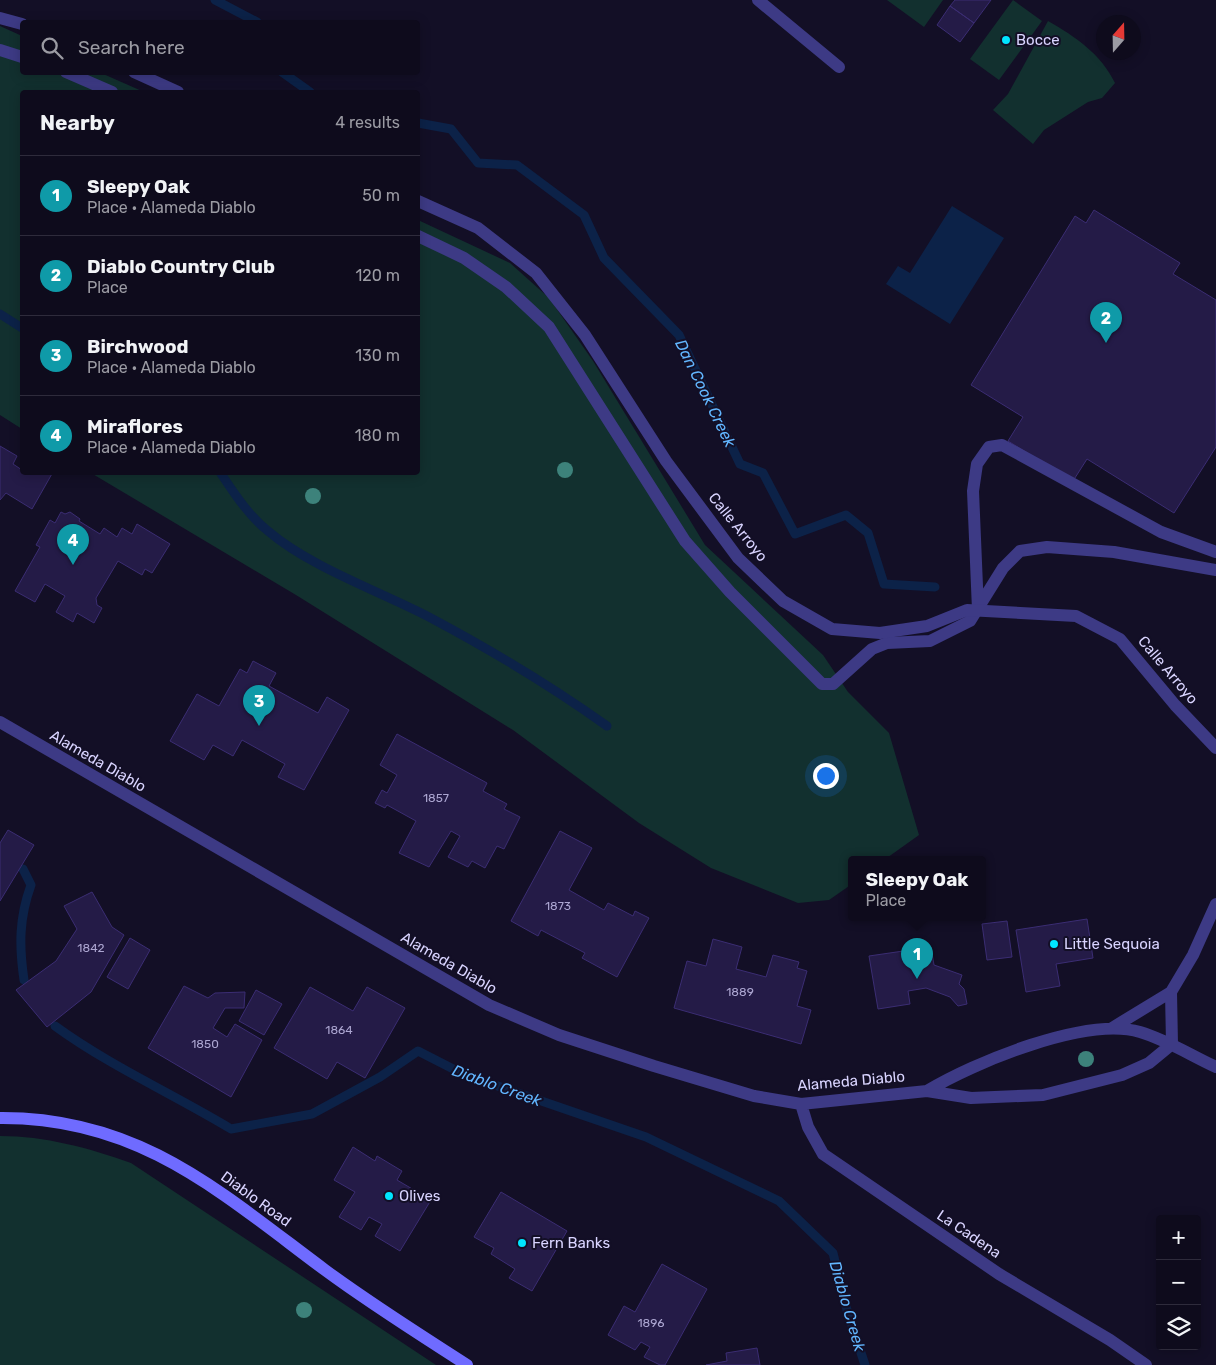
<!DOCTYPE html>
<html lang="en">
<head>
<meta charset="utf-8">
<style>
	body { margin:0; font-family:Rubik,sans-serif; background:#171425; color:#f1f3f6 }
	.controls { position:absolute; right:15px; bottom:15px; display:grid; overflow:hidden; border-radius:5px; box-shadow:0 2px 12px #0003 }
	.controls button { width:45px; height:45px; display:grid; place-items:center; padding:0; border:0; border-bottom:1px solid #2e2b3b; background:#0e0b1c; color:#f1f3f6; font:25px sans-serif }
	.compass { position:absolute; left:1096px; top:15px; width:45px; height:45px; border-radius:50%; background:#0e0b1c; box-shadow:0 2px 12px #0003; rotate:20deg }
	.you { position:absolute; left:825px; top:775px; width:18px; height:18px; margin:-12px; border:4px solid #fff; border-radius:50%; background:#1a73e8; box-shadow:0 0 0 8px #1a73e833 }
	.badge { display:grid; place-items:center; width:32px; height:32px; border-radius:50%; background:#00e5ff; color:#fff; font-size:16px; font-weight:700 }
	.pin { position:absolute; translate:-50% -41px; filter:drop-shadow(0 1px 2px #0008) }
	.pin::after { content:''; position:absolute; top:26px; width:18px; height:15px; background:inherit; clip-path:polygon(0 0,100% 0,50% 100%) }
	.popup { position:absolute; left:848px; top:856px; width:138px; height:65px; box-sizing:border-box; display:grid; place-content:center; border-radius:5px; background:#0e0b1c; filter:drop-shadow(0 1px 4px #0005); font-size:16px; white-space:nowrap; color:#9b9ba3 }
	.popup b { font-size:19px; color:#f1f3f6 }
	.popup::after { content:''; position:absolute; left:50%; top:100%; margin-left:-10px; border:10px solid transparent; border-top-color:#0e0b1c }
	.list { margin:0; padding:0; list-style:none }
	h2 { display:flex; justify-content:space-between; align-items:center; height:65px; margin:0; padding:0 20px; font-size:21px }
	h2 small { font-size:16px; font-weight:400; color:#9b9ba3 }
	.list li { display:grid; grid-template-columns:32px 1fr auto; gap:15px; align-items:center; box-sizing:border-box; height:80px; padding:0 20px; border-top:1px solid #2e2b3b }
	.list b { display:block; font-size:19px; white-space:nowrap }
	.list p { margin:0; font-size:16px; white-space:nowrap; color:#9b9ba3 }
	.list em { font-size:16px; font-style:normal; color:#9b9ba3 }
	.icon { flex:none; width:28px; height:28px; fill:none; stroke:currentColor; stroke-width:2; stroke-linecap:round; stroke-linejoin:round }
	.map { position:relative; flex:none; width:1216px; height:1365px; overflow:hidden }
	.search { position:absolute; background:#0e0b1c; box-shadow:0 2px 12px #0003; left:20px; top:20px; width:400px; height:55px; display:flex; align-items:center; gap:12px; box-sizing:border-box; padding:0 18px; border-radius:5px; color:#9b9ba3; font-size:19px }
	.panel { position:absolute; background:#0e0b1c; box-shadow:0 2px 12px #0003; left:20px; top:90px; width:400px; height:385px; border-radius:5px }
	.map>svg:first-child { display:block }
	.green { fill:#12302f }
	.water { fill:#0c2248 }
	.lines { fill:none; stroke-linecap:round; stroke-linejoin:round }
	.stream { stroke:#0c2248; stroke-width:9 }
	.building { fill:#241b47; stroke:#3b2d73 }
	.lane { stroke:#3d3a85; stroke-width:12 }
	.street { stroke:#3d3a85; stroke-width:12 }
	.secondary { stroke:#6f6bff; stroke-width:12 }
	.tree { fill:#3d827b }
	.poi-dot { fill:#00e5ff; stroke:#130f26; stroke-width:2 }
	.labels { text-anchor:middle; stroke-width:4; stroke-linejoin:round; paint-order:stroke }
	.number-label { font-size:12px; fill:#aca6d1 }
	.poi-label { font-size:15px; fill:#d9d4ff; stroke:#130f26; text-anchor:start }
	.street-label { font-size:15px; fill:#d9d4ff; stroke:#130f26 }
	.water-label { font-size:16px; font-style:italic; fill:#62b6ff; stroke:#130f26 }
</style>
</head>
<body>
<div class="map">
<svg width="1216" height="1365" viewBox="0 0 1216 1365">
	<rect width="100%" height="100%" fill="#130f26"/>
	<path class="green" d="M887,0H943L924,27Z
		M1013,0L1042,21L999,80L970,59Z
		M1048,21C1076,37 1101,54 1115,83L1102,98L1088,102L1044,130L1033,144L993,110L1008,94Z
		M0,26L22,36V72L101,73L144,92H22V429L0,415Z
		M418,220L510,263L549,298L593,361L705,545L823,655L848,692L889,733L919,835L884,860H852V884L829,900L798,903L711,868L639,823L513,730L296,595L91,473L418,472Z
		M0,1136C45,1136 89,1148 131,1163L436,1365H0Z"/>
	<path class="water" d="M952,206L1004,238L950,324L886,284L898,266L910,273Z"/>
	<g class="lines">
		<path class="stream" d="M215,0L257,22
			M282,72L310,92
			M418,123L451,129L478,163L517,165L584,215L604,258L679,335L740,464L763,473L795,534L846,515L868,533L884,584L935,587
			M0,314L22,328
			M220,472C234,493 248,515 268,531C310,567 379,591 429,617C491,650 550,685 607,726
			M23,869L31,885C19,918 19,946 24,980
			M55,1026C110,1066 173,1094 231,1129L312,1114L380,1077L418,1051L463,1074L646,1137L779,1201L833,1253L847,1310L865,1365"/>
	</g>
	<path class="building" d="M955,0H991L974,23L950,6Z
		M950,6L974,23L960,42L937,25Z
		M1094,210L1180,263L1173,274L1216,300V447L1174,513L1087,459L1073,481L1008,441L1023,417L971,385L1075,216L1086,223Z
		M0,446L17,456L13,464L22,470V472H53L32,509L6,493L0,500Z
		M61,512L65,514L70,512L80,519L79,521L100,534L104,528L117,537L122,528L132,534L137,524L170,544L152,573L145,569L142,575L118,561L96,598L97,605L102,608L94,623L77,613L73,622L56,612L65,596L45,584L35,602L15,591L40,547L36,545L50,520L55,523Z
		M253,661L276,673L269,686L318,713L327,697L349,710L304,790L278,777L285,764L242,740L233,756L213,745L204,760L170,741L197,694L219,706L240,669L247,673Z
		M397,734L487,783L483,791L507,804L504,809L520,817L504,849L497,846L485,868L472,861L468,867L448,857L460,836L451,831L429,867L399,853L416,821L387,805L385,808L375,803L382,790L387,793L397,775L380,765Z
		M8,830L34,845L0,901V843Z
		M560,831L592,848L569,890L604,910L608,903L633,916L635,911L649,918L617,977L582,958L585,953L541,930L538,936L511,921Z
		M92,892L112,927L124,935L91,992L47,1027L16,990L56,961L77,929L64,906Z
		M1087,919L1093,958L1056,964L1060,986L1026,992L1016,930Z
		M1007,921L1012,957L987,960L982,924Z
		M130,938L150,950L128,989L107,977Z
		M713,939L742,947L736,969L766,977L773,955L799,962L797,968L807,971L797,1006L811,1010L801,1044L674,1008L687,961L706,966Z
		M931,947L934,965L962,975L959,984L964,989L967,1004L958,1006L950,997L926,988L908,991L910,1004L878,1009L869,956Z
		M184,986L208,998L215,993L245,992L244,1008H225L213,1028L227,1037L235,1024L262,1040L231,1097L148,1048Z
		M310,987L353,1011L367,987L405,1008L365,1078L337,1062L327,1079L274,1048Z
		M256,990L282,1004L264,1035L239,1021Z
		M353,1147L375,1161L377,1156L402,1171L397,1180L431,1200L400,1251L375,1236L382,1224L369,1217L361,1230L339,1217L355,1192L334,1180Z
		M501,1192L567,1231L532,1291L509,1278L515,1269L491,1254L494,1248L474,1237Z
		M662,1264L707,1289L665,1365H660L644,1357L650,1347L641,1342L635,1350L608,1335L624,1306L635,1312Z
		M757,1348L760,1365H706L727,1361L726,1353Z"/>
	<g class="lines">
		<path class="lane" d="M758,0L839,67
			M0,50L22,57
			M66,72L112,92
			M418,236L464,258L506,287L549,327L685,541L730,592L822,684H833L872,649L887,643L930,641L970,621L1003,568L1020,551L1047,547L1114,552L1216,570
			M978,610L973,491L977,464L989,447L1002,445L1161,532L1216,552"/>
		<path class="street" d="M0,18L22,24
			M134,72L178,92
			M418,201L478,228L536,273L585,335L666,461L738,558L783,601L832,629L880,633L927,626L967,610L1076,616L1120,639L1175,705L1216,748
			M0,722L489,1005L559,1035L654,1066L754,1096L801,1104L927,1091L971,1098L1043,1095L1122,1075L1149,1063L1172,1044
			M1112,1028L1171,992
			M1172,1044L1171,992L1193,955L1216,904
			M927,1091C973,1063 1086,1016 1140,1032C1167,1040 1190,1055 1216,1067
			M801,1104L808,1127L823,1154L999,1274L1110,1340L1146,1365"/>
		<path class="secondary" d="M0,1118C139,1117 220,1192 325,1270C371,1304 419,1334 467,1365"/>
	</g>
	<g class="tree">
		<circle cx="565" cy="470" r="8"/>
		<circle cx="313" cy="496" r="8"/>
		<circle cx="1086" cy="1059" r="8"/>
		<circle cx="304" cy="1310" r="8"/>
	</g>
	<g class="poi-dot">
		<circle cx="1006" cy="40" r="5"/>
		<circle cx="1054" cy="944" r="5"/>
		<circle cx="389" cy="1196" r="5"/>
		<circle cx="522" cy="1243" r="5"/>
	</g>
	<g class="labels">
		<g class="number-label">
			<text x="436" y="802">1857</text>
			<text x="558" y="910">1873</text>
			<text x="91" y="952">1842</text>
			<text x="740" y="996">1889</text>
			<text x="339" y="1034">1864</text>
			<text x="205" y="1048">1850</text>
			<text x="651" y="1327">1896</text>
		</g>
		<g class="poi-label">
			<text x="1016" y="45">Bocce</text>
			<text x="1064" y="949">Little Sequoia</text>
			<text x="399" y="1201">Olives</text>
			<text x="532" y="1248">Fern Banks</text>
		</g>
		<g class="street-label">
			<text transform="translate(738 527) rotate(51)" y="5">Calle Arroyo</text>
			<text transform="translate(1168 670) rotate(50)" y="5">Calle Arroyo</text>
			<text transform="translate(98 761) rotate(30)" y="5">Alameda Diablo</text>
			<text transform="translate(449 963) rotate(30)" y="5">Alameda Diablo</text>
			<text transform="translate(851 1081) rotate(-5)" y="5">Alameda Diablo</text>
			<text transform="translate(256 1199) rotate(36)" y="5">Diablo Road</text>
			<text transform="translate(969 1234) rotate(34)" y="5">La Cadena</text>
		</g>
		<g class="water-label">
			<text transform="translate(706 393) rotate(64)" y="6">Dan Cook Creek</text>
			<text transform="translate(497 1085) rotate(20)" y="6">Diablo Creek</text>
			<text transform="translate(848 1306) rotate(74)" y="6">Diablo Creek</text>
		</g>
	</g>
</svg>
<div class="controls">
<button>+</button>
<button>−</button>
<button><svg class="icon" aria-label="layers" viewBox="0 0 24 24"><path d="M12 4l9 5-9 5-9-5zM3 14l9 5 9-5"/></svg></button>
</div>
<svg class="compass" viewBox="-18 -18 36 36"><path d="M0-13l5 13h-10z" fill="#e53935"/><path d="M0 13l5-13h-10z" fill="#9b9ba3"/></svg>
<div class="you"></div>
<div class="pin badge" style="left:917px;top:979px;background:#0f9aa8">1</div>
<div class="popup"><b>Sleepy Oak</b>Place</div>
<div class="pin badge" style="left:1106px;top:343px;background:#0f9aa8">2</div>
<div class="pin badge" style="left:259px;top:726px;background:#0f9aa8">3</div>
<div class="pin badge" style="left:73px;top:565px;background:#0f9aa8">4</div>
<div class="search"><svg class="icon" aria-label="search" viewBox="0 0 24 24"><circle cx="10" cy="10" r="6"/><path d="M15 15l6 6"/></svg>Search here</div>
<section class="panel">
<h2>Nearby<small>4 results</small></h2>
<ul class="list">
<li><span class="badge" style="background:#0f9aa8">1</span><div><b>Sleepy Oak</b><p>Place · Alameda Diablo</p></div><em>50 m</em></li>
<li><span class="badge" style="background:#0f9aa8">2</span><div><b>Diablo Country Club</b><p>Place</p></div><em>120 m</em></li>
<li><span class="badge" style="background:#0f9aa8">3</span><div><b>Birchwood</b><p>Place · Alameda Diablo</p></div><em>130 m</em></li>
<li><span class="badge" style="background:#0f9aa8">4</span><div><b>Miraflores</b><p>Place · Alameda Diablo</p></div><em>180 m</em></li>
</ul>
</section>
</div>
</body>
</html>
